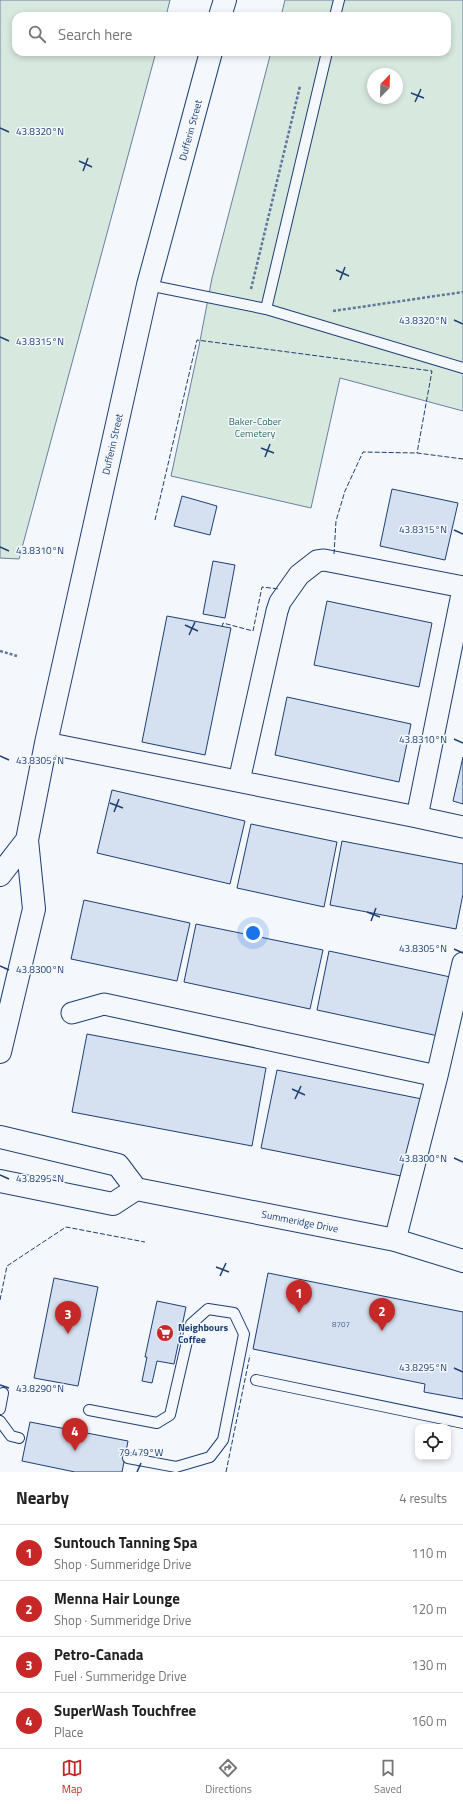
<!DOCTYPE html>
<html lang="en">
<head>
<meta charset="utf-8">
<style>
	body { margin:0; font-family:"Titillium Web",sans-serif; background:#f6f6f6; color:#222 }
	.controls { position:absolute; right:12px; bottom:12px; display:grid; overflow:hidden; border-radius:8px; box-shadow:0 2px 6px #0003 }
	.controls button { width:36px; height:36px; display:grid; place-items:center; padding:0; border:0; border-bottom:1px solid #e0e0e0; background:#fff; color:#222; font:20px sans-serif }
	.compass { position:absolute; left:367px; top:68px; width:36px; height:36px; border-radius:50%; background:#fff; box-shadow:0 2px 6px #0003; rotate:23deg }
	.you { position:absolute; left:253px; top:933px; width:14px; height:14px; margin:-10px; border:3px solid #fff; border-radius:50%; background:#1a73e8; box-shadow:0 0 0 6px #1a73e833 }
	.badge { display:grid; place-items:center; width:26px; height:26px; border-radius:50%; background:#c62828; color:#fff; font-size:13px; font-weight:700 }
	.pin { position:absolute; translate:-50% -33px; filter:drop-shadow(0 1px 2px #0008) }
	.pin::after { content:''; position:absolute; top:21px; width:14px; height:12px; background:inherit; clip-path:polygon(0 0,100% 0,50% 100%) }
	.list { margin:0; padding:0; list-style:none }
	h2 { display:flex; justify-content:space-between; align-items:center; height:52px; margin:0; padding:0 16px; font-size:17px }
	h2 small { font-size:13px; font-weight:400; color:#767676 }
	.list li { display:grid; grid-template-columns:26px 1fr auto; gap:12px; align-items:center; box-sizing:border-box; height:56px; padding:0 16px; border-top:1px solid #e0e0e0 }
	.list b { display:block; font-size:15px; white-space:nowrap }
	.list p { margin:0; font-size:13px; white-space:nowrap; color:#767676 }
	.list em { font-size:13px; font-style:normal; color:#767676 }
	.icon { flex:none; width:22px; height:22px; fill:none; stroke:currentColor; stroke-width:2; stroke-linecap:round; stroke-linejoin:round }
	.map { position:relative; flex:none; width:463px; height:1472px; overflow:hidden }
	.search { position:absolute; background:#fff; box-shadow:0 2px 6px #0003; left:12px; right:12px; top:12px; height:44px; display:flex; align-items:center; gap:10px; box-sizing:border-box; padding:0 14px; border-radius:12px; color:#767676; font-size:15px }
	.sheet { height:276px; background:#fff }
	nav { display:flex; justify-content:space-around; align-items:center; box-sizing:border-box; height:56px; border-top:1px solid #e0e0e0; background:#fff; font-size:11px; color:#767676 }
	nav a { display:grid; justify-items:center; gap:2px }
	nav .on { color:#c62828 }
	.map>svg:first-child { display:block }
	.green { fill:#d7e8df; stroke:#687fa3; fill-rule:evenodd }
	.building { fill:#d5e0f0; stroke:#1d3f73 }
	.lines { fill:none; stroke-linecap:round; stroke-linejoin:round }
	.lane-casing { stroke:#1d3f73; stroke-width:12 }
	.street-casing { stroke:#1d3f73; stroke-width:23 }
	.secondary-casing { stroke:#1d3f73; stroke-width:24 }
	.path { stroke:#5e769c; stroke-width:2.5; stroke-dasharray:3 2; stroke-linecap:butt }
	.lane { stroke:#f4f7fb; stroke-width:10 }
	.street { stroke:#f4f7fb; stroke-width:21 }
	.secondary { stroke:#f4f7fb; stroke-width:22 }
	.fence { stroke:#1d3f73; stroke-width:1; stroke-dasharray:5 2; stroke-linecap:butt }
	.ticks { fill:none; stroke:#1d3f73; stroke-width:1.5 }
	.labels { text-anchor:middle; stroke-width:3; stroke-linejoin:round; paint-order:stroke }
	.number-label { font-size:8px; fill:#4b6792 }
	.street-label { font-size:10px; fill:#1d3f73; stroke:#f4f7fb }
	.park-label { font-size:10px; fill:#2c6c60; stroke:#f4f7fb }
	.poi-label { font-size:10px; font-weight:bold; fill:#1d3f73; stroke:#f4f7fb; text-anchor:start }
	.ticks-label { font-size:10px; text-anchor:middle; fill:#1d3f73; stroke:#f4f7fb; stroke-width:3; stroke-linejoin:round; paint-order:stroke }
</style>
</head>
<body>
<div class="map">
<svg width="463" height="1472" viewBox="0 0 463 1472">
	<rect width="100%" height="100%" fill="#f4f7fb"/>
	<path class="green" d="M0,0H170L166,16H16V52H156L19,559L0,558Z
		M285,0H463V411L340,378L311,508L171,476L199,346L212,278L271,52H447V16H281ZM373,74H397V98H373Z"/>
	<path class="building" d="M392,489L458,503L445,560L380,546Z
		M182,496L217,506L210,535L174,526Z
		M213,561L235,565L225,618L203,614Z
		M327,601L432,623L419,687L314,665Z
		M167,616L231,628L205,755L142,742Z
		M287,697L411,724L399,782L275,755Z
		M463,757V804L453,801Z
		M112,790L245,821L230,884L97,853Z
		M251,824L337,842L324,907L237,888Z
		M342,841L463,864V894L456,929L330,905Z
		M84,900L190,923L177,981L71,959Z
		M196,924L323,950L310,1009L184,982Z
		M329,951L455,978L443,1037L317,1010Z
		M87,1034L266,1068L252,1146L72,1112Z
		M277,1070L422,1099L406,1177L261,1148Z
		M268,1273L463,1312V1399L424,1392L425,1384L253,1349Z
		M54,1278L98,1287L78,1386L34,1378Z
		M157,1301L186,1307L174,1364L157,1361L152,1383L142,1381L147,1357H145Z
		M30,1422L128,1441L122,1472H75L22,1461Z"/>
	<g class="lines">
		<g class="lane-casing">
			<path id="lane" d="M335,16L339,0
				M148,285L266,309L463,368
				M266,309L327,52
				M256,1380L463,1423
				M0,1409L3,1393
				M89,1410L157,1423L170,1415L191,1324L208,1309L234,1313L244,1334L223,1440L210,1457L176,1467L128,1458
				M0,1421L11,1436L19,1438"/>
		</g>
		<g class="street-casing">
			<path id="street" d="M46,743L417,817L463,589
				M239,781L277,611L280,602L299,575L317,561L324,560L463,587
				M417,817L463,827
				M72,1013L104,1004L437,1076L395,1240
				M437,1076L463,963"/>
		</g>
		<g class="secondary-casing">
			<path id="secondary" d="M220,16L225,0
				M0,875L27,840
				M0,1052L34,909L27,840L46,743L148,285L211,52
				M0,1137L118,1165L136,1189L395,1240L463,1261
				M0,1181L113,1204L136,1189"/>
		</g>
		<path class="path" d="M251,289L300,86
			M333,311L463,292
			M0,651L17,656"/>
		<use href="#lane" class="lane"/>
		<use href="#street" class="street"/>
		<use href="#secondary" class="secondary"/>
		<path class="fence" d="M155,520L197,340L432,371L417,453
			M334,554L336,521L345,491L363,452L417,453L463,459
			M222,627L223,623L253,631L262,587L279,589
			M0,1300L7,1266L66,1227L145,1242
			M226,1472L250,1355"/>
	</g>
	<path class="ticks" d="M411,93L424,98M415,102L421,89M0,128L9,132M79,161L92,167M83,171L88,158M336,270L349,276M340,280L345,267M454,320L463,324M0,337L9,341M261,448L274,453M265,457L270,444M454,530L463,534M0,547L9,551M185,625L198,631M189,635L195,622M454,739L463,743M0,756L9,760M110,803L123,808M114,812L119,799M367,912L380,917M371,921L376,908M454,949L463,953M0,966L9,970M292,1089L305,1095M295,1099L301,1086M454,1158L463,1162M0,1175L9,1179M216,1267L229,1272M220,1276L226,1263M454,1368L463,1372M0,1385L9,1388M137,1472L141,1463"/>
	<defs>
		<g id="supermarket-disc" transform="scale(0.9)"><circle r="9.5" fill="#c62828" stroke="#f4f7fb"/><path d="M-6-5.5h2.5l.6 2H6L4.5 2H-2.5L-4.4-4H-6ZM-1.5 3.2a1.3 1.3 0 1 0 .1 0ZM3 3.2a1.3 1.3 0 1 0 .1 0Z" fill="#fff"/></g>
	</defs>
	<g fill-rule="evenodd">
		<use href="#supermarket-disc" x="165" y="1333"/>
	</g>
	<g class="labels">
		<g class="number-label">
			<text x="341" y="1327">8707</text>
		</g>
		<g class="street-label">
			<text transform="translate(190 130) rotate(-75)" y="4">Dufferin Street</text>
			<text transform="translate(112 444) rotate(-77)" y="4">Dufferin Street</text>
			<text transform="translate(300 1221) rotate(11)" y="4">Summeridge Drive</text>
		</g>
		<g class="park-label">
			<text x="255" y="425">Baker-Cober<tspan x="255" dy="12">Cemetery</tspan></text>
		</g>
		<g class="poi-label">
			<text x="178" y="1331">Neighbours<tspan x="178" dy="12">Coffee</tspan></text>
		</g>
	</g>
	<g class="ticks-label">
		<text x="40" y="135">43.8320°N</text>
		<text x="423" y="324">43.8320°N</text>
		<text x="40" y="345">43.8315°N</text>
		<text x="423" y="533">43.8315°N</text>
		<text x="40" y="554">43.8310°N</text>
		<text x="423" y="743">43.8310°N</text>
		<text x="40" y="764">43.8305°N</text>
		<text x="423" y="952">43.8305°N</text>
		<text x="40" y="973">43.8300°N</text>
		<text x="423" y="1162">43.8300°N</text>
		<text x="40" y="1182">43.8295°N</text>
		<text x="423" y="1371">43.8295°N</text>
		<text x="40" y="1392">43.8290°N</text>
		<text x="141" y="1456">79.479°W</text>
	</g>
</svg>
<div class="controls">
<button><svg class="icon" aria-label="locate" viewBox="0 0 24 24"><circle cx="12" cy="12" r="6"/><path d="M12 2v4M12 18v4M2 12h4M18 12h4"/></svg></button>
</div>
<svg class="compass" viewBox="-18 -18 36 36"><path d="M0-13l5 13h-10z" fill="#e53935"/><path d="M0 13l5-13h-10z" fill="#767676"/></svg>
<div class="you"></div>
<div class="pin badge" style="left:299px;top:1313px">1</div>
<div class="pin badge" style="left:382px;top:1331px">2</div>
<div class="pin badge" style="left:68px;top:1334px">3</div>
<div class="pin badge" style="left:75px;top:1451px">4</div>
<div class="search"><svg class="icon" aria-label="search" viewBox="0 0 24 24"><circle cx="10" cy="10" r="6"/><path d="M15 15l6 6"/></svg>Search here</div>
</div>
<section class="sheet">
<h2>Nearby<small>4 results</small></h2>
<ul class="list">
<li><span class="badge">1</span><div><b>Suntouch Tanning Spa</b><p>Shop · Summeridge Drive</p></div><em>110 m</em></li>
<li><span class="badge">2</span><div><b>Menna Hair Lounge</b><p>Shop · Summeridge Drive</p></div><em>120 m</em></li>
<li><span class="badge">3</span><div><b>Petro-Canada</b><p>Fuel · Summeridge Drive</p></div><em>130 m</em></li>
<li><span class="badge">4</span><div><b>SuperWash Touchfree</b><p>Place</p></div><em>160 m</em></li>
</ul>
</section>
<nav>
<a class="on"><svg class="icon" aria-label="map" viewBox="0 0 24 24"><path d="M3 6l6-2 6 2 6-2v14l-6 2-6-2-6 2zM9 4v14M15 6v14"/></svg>Map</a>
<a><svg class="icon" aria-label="directions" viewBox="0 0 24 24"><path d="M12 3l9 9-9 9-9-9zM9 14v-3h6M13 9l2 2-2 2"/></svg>Directions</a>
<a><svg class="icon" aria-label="saved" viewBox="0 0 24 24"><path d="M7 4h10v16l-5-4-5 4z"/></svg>Saved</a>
</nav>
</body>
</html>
